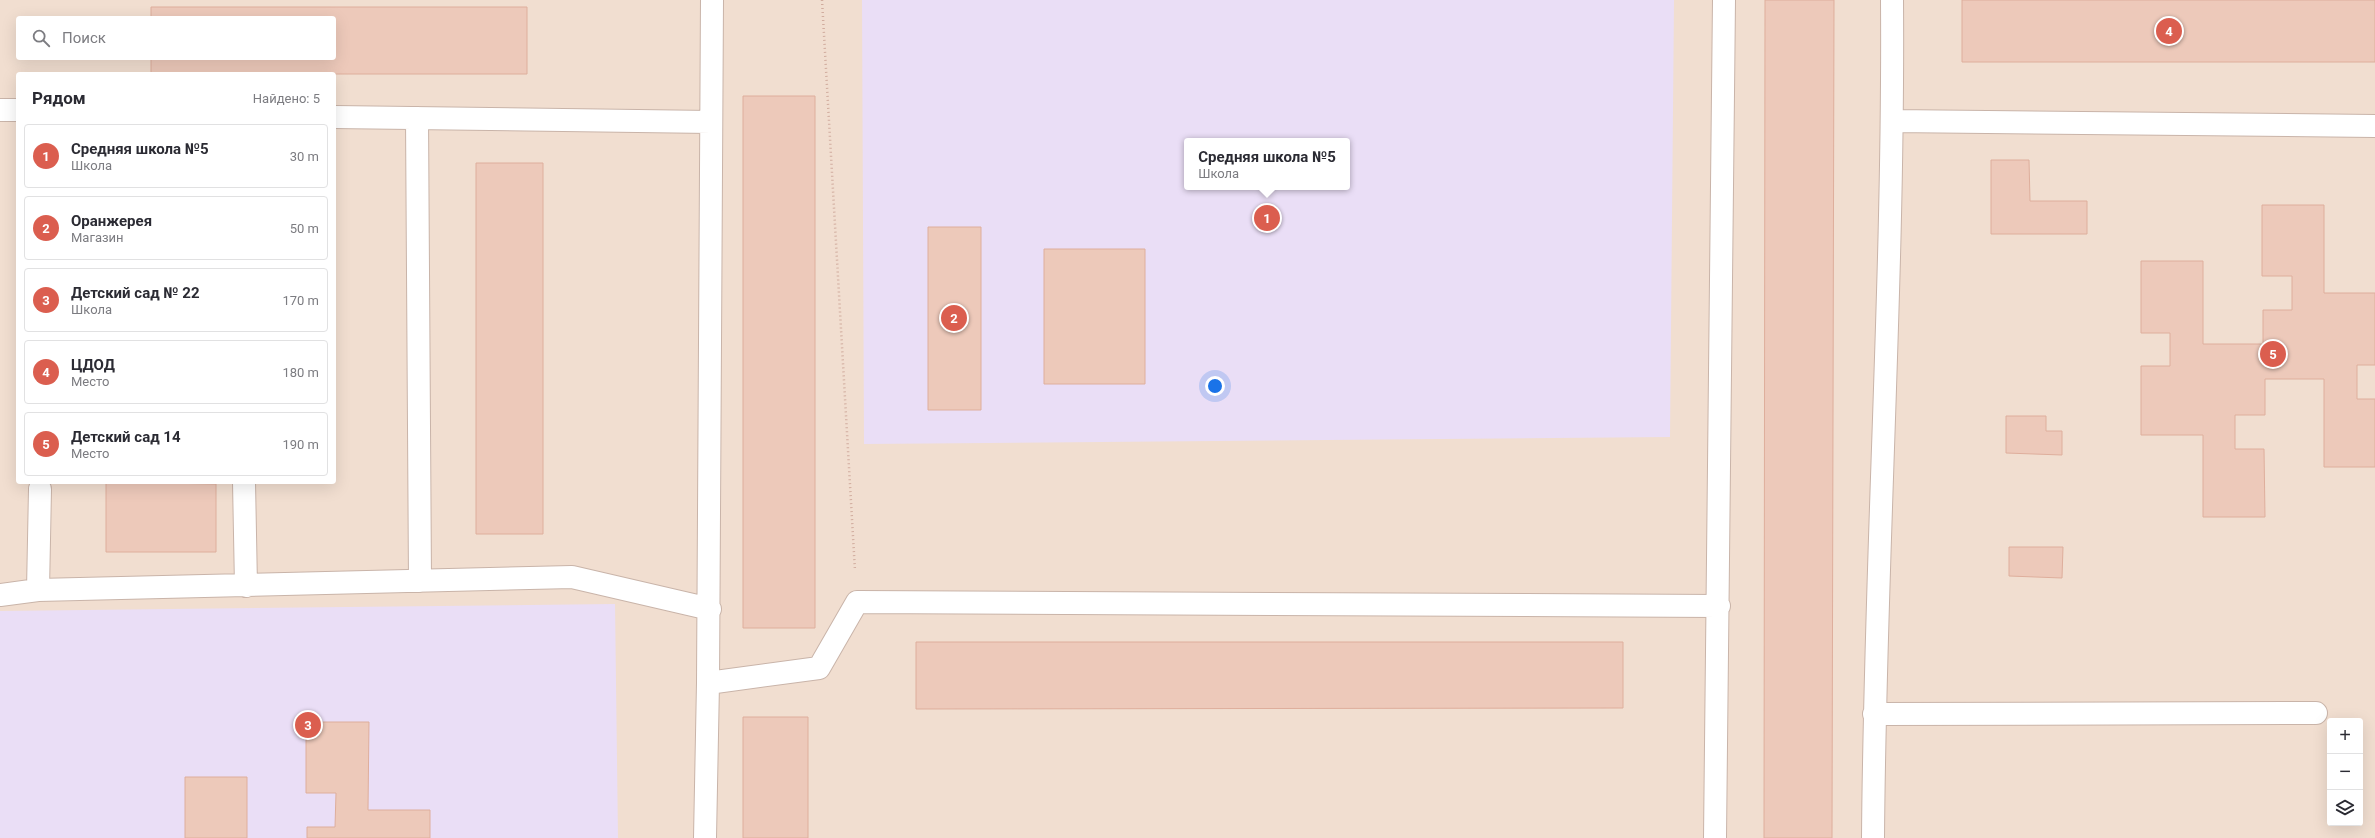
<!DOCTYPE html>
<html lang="ru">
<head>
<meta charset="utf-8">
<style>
	body { margin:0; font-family:Roboto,sans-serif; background:#f7f7f7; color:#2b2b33 }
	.controls { position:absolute; right:12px; bottom:12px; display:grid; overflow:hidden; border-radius:4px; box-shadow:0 4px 16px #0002 }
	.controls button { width:36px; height:36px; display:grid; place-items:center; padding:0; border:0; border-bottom:1px solid #e1e1e2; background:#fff; color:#2b2b33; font:20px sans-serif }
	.you { position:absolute; left:1215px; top:386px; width:14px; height:14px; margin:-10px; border:3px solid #fff; border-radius:50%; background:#1a73e8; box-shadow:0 0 0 6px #1a73e833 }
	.badge { display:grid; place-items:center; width:26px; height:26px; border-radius:50%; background:#db5e4f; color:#fff; font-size:13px; font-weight:700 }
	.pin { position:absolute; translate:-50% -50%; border:2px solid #fff; box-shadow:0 1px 4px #0006 }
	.popup { position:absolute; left:1184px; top:138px; width:166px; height:52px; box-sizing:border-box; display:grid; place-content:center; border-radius:4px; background:#fff; filter:drop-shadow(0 1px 3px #0005); font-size:13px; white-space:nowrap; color:#7c7c81 }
	.popup b { font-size:15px; color:#2b2b33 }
	.popup::after { content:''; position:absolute; left:50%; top:100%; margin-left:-8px; border:8px solid transparent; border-top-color:#fff }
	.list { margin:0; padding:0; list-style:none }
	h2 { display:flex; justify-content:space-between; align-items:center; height:52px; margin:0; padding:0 16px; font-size:17px }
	h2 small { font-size:13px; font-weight:400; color:#7c7c81 }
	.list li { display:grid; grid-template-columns:26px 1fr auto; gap:12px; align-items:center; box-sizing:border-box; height:64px; margin:0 8px 8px; padding:0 8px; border:1px solid #e1e1e2; border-radius:4px }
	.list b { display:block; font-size:15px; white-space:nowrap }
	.list p { margin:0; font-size:13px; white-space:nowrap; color:#7c7c81 }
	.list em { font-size:13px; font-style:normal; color:#7c7c81 }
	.icon { flex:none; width:22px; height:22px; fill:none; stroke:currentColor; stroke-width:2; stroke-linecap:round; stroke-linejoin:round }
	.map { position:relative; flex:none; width:2375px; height:838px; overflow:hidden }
	.search { position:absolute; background:#fff; box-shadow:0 4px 16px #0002; left:16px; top:16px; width:320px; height:44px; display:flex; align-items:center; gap:10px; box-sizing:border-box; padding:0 14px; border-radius:4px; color:#7c7c81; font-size:15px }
	.panel { position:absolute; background:#fff; box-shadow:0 4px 16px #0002; left:16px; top:72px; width:320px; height:412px; border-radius:4px }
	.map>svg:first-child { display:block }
	.residential { fill:#f1ded0; fill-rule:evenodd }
	.education { fill:#eadef6; fill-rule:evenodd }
	.building { fill:#edc9ba; stroke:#deae9c }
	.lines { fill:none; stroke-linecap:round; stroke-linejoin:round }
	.minor-casing { stroke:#c9b4a9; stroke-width:24 }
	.path { stroke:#d1ac9e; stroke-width:2.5; stroke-dasharray:1 3; stroke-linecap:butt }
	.minor { stroke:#fff; stroke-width:22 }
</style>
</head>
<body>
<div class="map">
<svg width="2375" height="838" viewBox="0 0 2375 838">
	<rect width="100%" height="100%" fill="#faede1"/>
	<path class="residential" d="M0,0H2375V838H0ZM18,18H334V58H18ZM18,74H334V482H18ZM1187,141H1347V187H1187ZM2330,721H2360V823H2330Z"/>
	<path class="education" d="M862,0H1674L1670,437L864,444ZM1187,141H1347V187H1187Z
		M615,604L618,838H0V611Z"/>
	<path class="building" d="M1765,0H1834L1832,838H1764Z
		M1962,0H2375V62H1962Z
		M151,7H527V74H151V58H334V18H151Z
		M743,96H815V628H743Z
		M1991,160H2029L2030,201H2087V234H1991Z
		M476,163H543V534H476Z
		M2262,205H2324V293H2375V365H2357V399H2375V467H2324V379H2265V415H2235V449H2264L2265,517H2203V435H2141V366H2170V333H2141V261H2203V344H2263V310H2292V276H2262Z
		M928,227H981V410H928Z
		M1044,249H1145V384H1044Z
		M2006,416H2046V431H2062V455L2006,453Z
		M106,482L216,484V552H106Z
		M2009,547H2063L2062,578L2009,576Z
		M916,642H1623V708L916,709Z
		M743,717H808V838H743Z
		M306,722H369L368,810H430V838H307V827H335L336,793H306Z
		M185,777H247V838H185Z"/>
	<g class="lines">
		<g class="minor-casing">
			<path id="minor" d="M0,110H18
				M334,117L711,122
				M417,118L420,581
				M1893,121L2375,126
				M244,482L246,586
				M38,590L40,489
				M0,595L38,590L572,577L710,609
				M708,683L712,0
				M1874,714L2316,713
				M705,838L708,683L819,668L857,602L1719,606
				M1715,838L1724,0
				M1873,838C1875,559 1894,279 1892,0"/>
		</g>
		<path class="path" d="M822,0L855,571"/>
		<use href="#minor" class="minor"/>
	</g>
</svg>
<div class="controls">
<button>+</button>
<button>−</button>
<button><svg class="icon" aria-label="layers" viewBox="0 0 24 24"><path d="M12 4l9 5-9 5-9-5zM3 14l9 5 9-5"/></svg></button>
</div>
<div class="you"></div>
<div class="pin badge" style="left:1267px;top:218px">1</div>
<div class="popup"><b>Средняя школа №5</b>Школа</div>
<div class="pin badge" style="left:954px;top:318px">2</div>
<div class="pin badge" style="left:308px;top:725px">3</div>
<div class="pin badge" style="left:2169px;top:31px">4</div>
<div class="pin badge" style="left:2273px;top:354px">5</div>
<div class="search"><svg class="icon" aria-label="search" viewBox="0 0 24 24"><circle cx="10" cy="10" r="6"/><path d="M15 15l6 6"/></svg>Поиск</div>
<section class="panel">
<h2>Рядом<small>Найдено: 5</small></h2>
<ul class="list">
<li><span class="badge">1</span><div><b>Средняя школа №5</b><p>Школа</p></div><em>30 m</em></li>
<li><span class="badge">2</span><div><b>Оранжерея</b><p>Магазин</p></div><em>50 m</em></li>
<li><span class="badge">3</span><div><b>Детский сад № 22</b><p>Школа</p></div><em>170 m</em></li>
<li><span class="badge">4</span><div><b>ЦДОД</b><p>Место</p></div><em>180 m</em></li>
<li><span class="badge">5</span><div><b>Детский сад 14</b><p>Место</p></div><em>190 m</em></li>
</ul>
</section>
</div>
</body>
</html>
